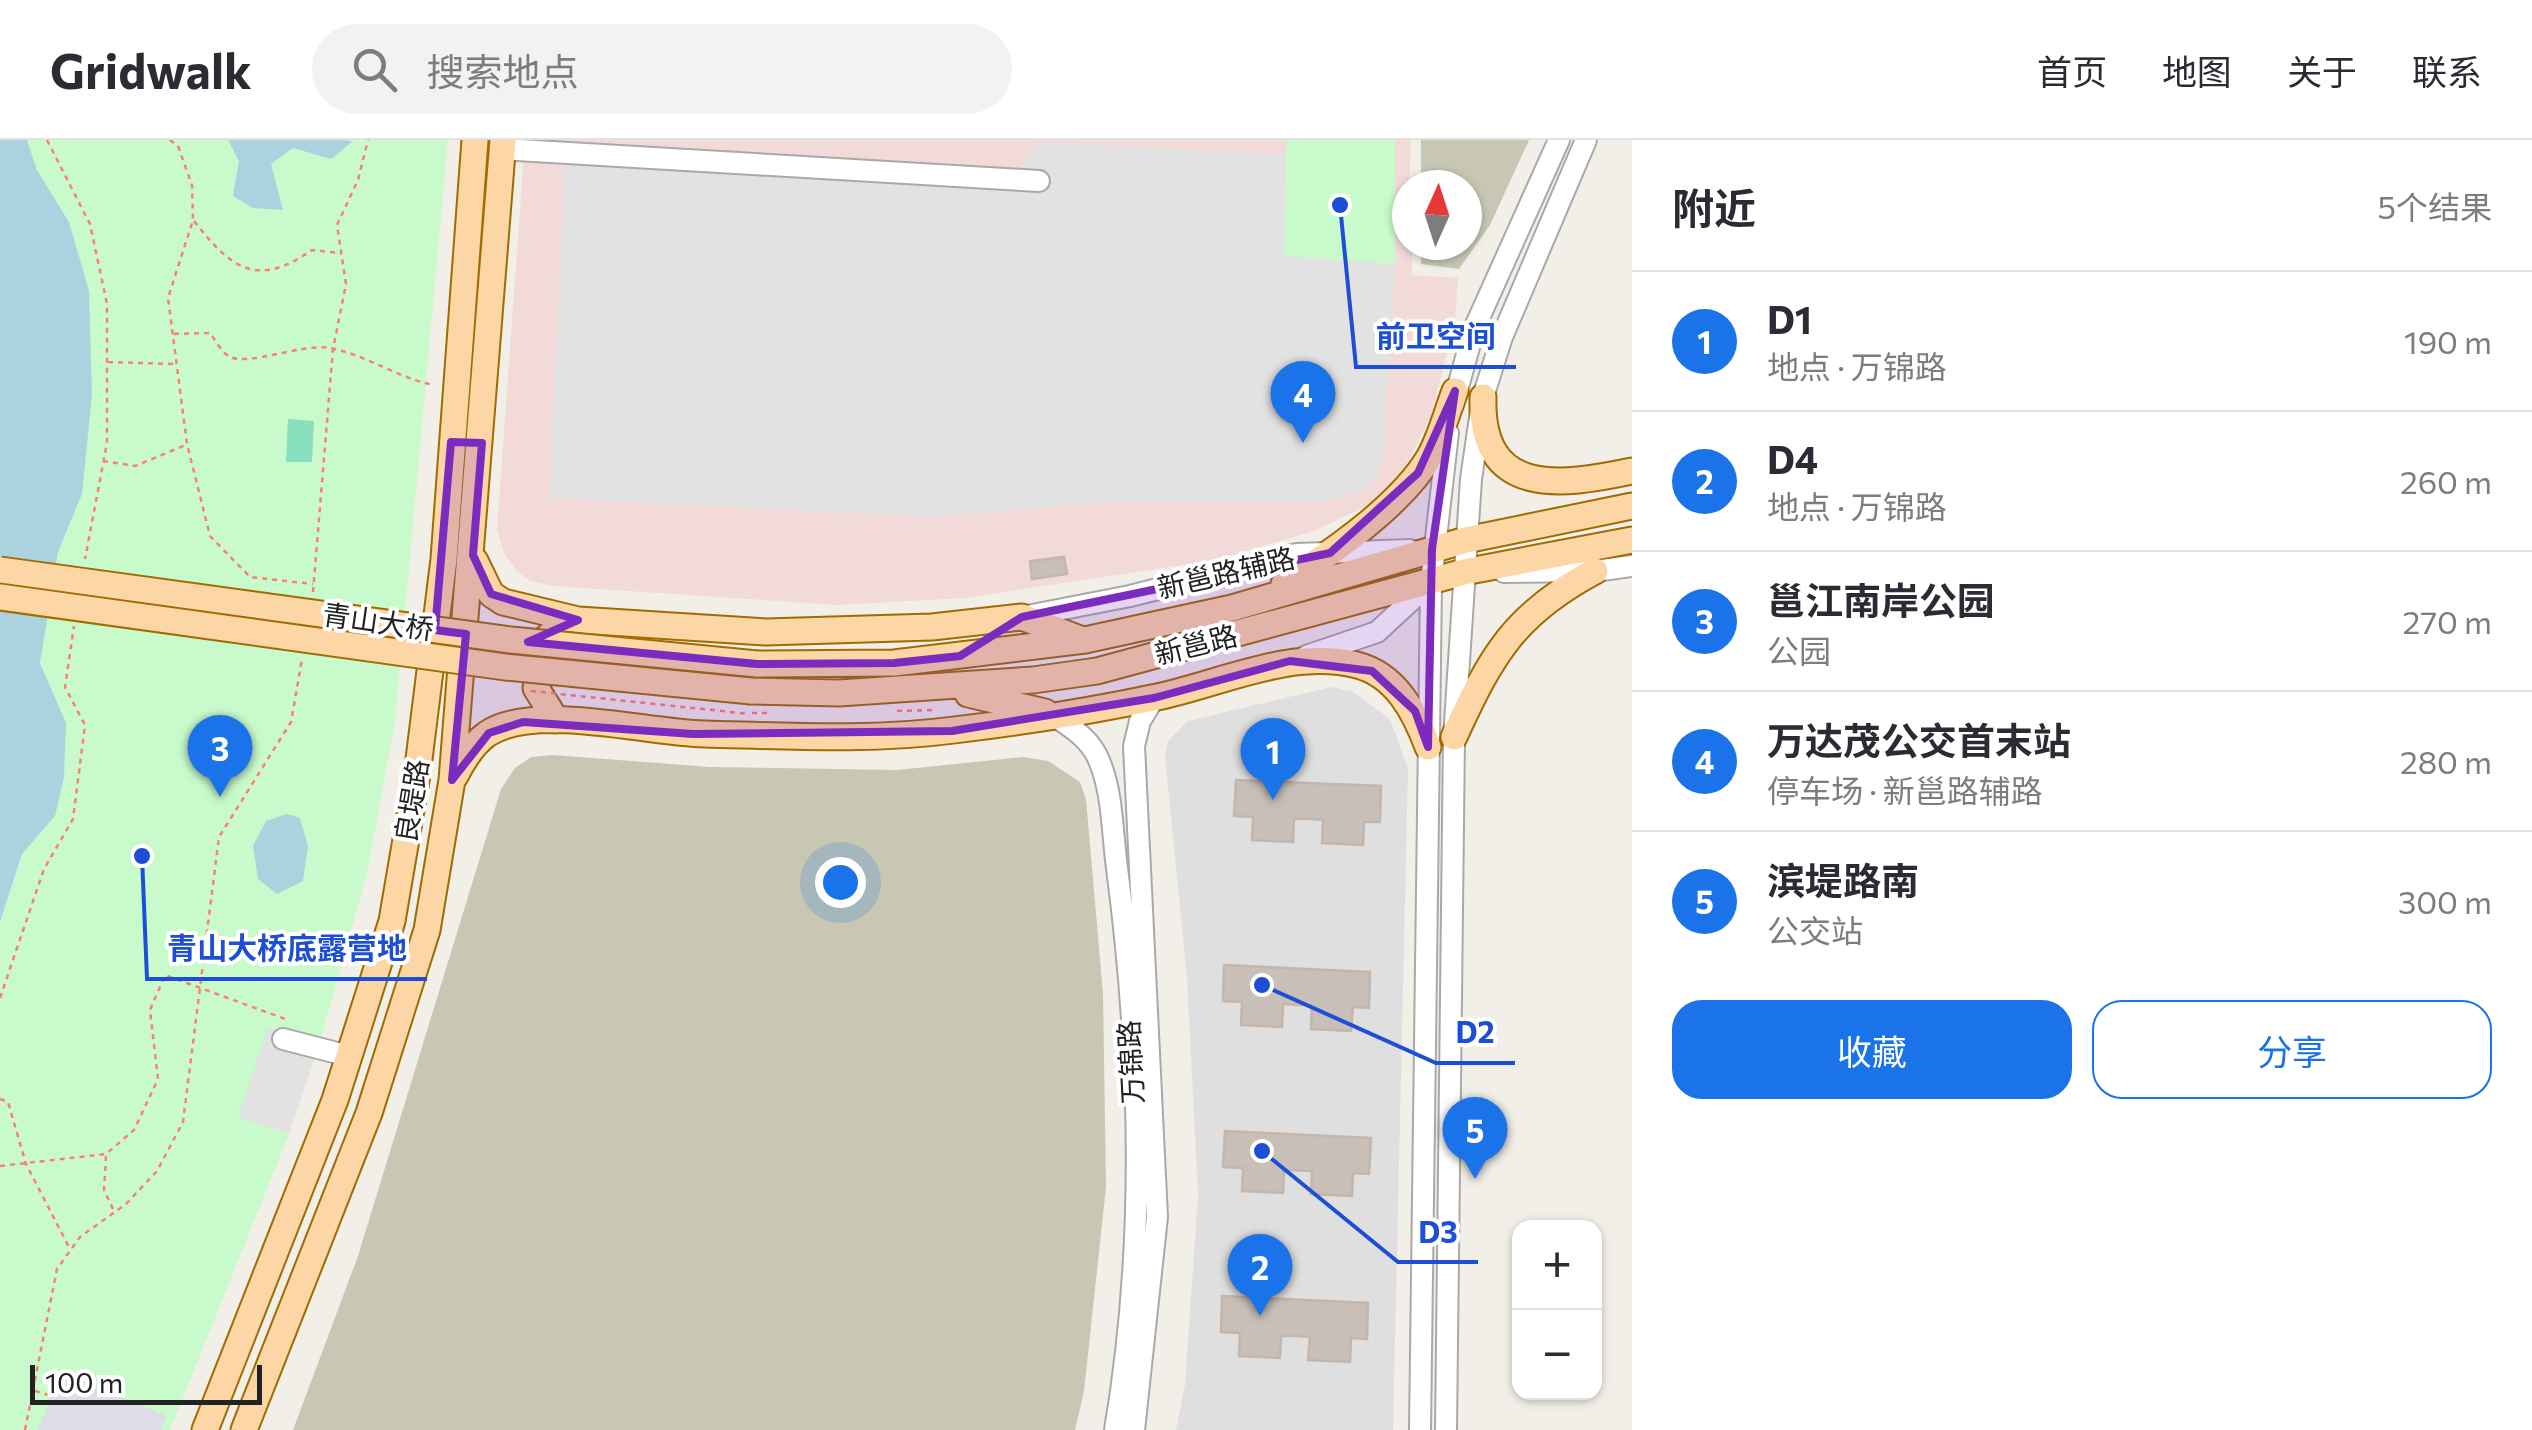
<!DOCTYPE html>
<html lang="zh">
<head>
<meta charset="utf-8">
<style>
	body { margin:0; font-family:Commissioner,"Noto Sans SC",sans-serif; background:#f2f2f3; color:#2b2b33 }
	.controls { position:absolute; right:30px; bottom:30px; display:grid; overflow:hidden; border-radius:20px; box-shadow:0 2px 8px #0004 }
	.controls button { width:90px; height:90px; display:grid; place-items:center; padding:0; border:0; border-bottom:2px solid #e1e1e2; background:#fff; color:#2b2b33; font:50px sans-serif }
	.compass { position:absolute; left:1392px; top:30px; width:90px; height:90px; border-radius:50%; background:#fff; box-shadow:0 2px 8px #0004; rotate:3deg }
	.scale { position:absolute; left:30px; bottom:25px; width:232px; box-sizing:border-box; padding-left:10px; border:5px solid #222; border-top:0; font-size:28px; line-height:35px; white-space:nowrap; color:#222; -webkit-text-stroke:8px #fff; paint-order:stroke }
	.you { position:absolute; left:840px; top:742px; width:35px; height:35px; margin:-25px; border:8px solid #fff; border-radius:50%; background:#1a73e8; box-shadow:0 0 0 15px #1a73e833 }
	.badge { display:grid; place-items:center; width:65px; height:65px; border-radius:50%; background:#1a73e8; color:#fff; font-size:32px; font-weight:700 }
	.pin { position:absolute; translate:-50% -82px; filter:drop-shadow(0 2px 5px #0008) }
	.pin::after { content:''; position:absolute; top:52px; width:35px; height:30px; background:inherit; clip-path:polygon(0 0,100% 0,50% 100%) }
	.list { margin:0; padding:0; list-style:none }
	h2 { display:flex; justify-content:space-between; align-items:center; height:130px; margin:0; padding:0 40px; font-size:42px }
	h2 small { font-size:32px; font-weight:400; color:#7c7c81 }
	.list li { display:grid; grid-template-columns:65px 1fr auto; gap:30px; align-items:center; box-sizing:border-box; height:140px; padding:0 40px; border-top:2px solid #e1e1e2 }
	.list b { display:block; font-size:38px; white-space:nowrap }
	.list p { margin:0; font-size:32px; white-space:nowrap; color:#7c7c81 }
	.list em { font-size:32px; font-style:normal; color:#7c7c81 }
	.actions { display:flex; gap:20px; padding:30px 40px }
	.actions a { flex:1; padding:22px 0; border:2px solid #1a73e8; border-radius:30px; text-align:center; font-size:35px; color:#1a73e8 }
	.actions .main { background:#1a73e8; color:#fff }
	.icon { flex:none; width:55px; height:55px; fill:none; stroke:currentColor; stroke-width:2; stroke-linecap:round; stroke-linejoin:round }
	.map { position:relative; flex:none; width:1632px; height:1290px; overflow:hidden }
	header { display:flex; align-items:center; gap:60px; box-sizing:border-box; height:140px; padding:0 50px; background:#fff; border-bottom:2px solid #e1e1e2 }
	header strong { font-size:48px }
	nav { display:flex; gap:55px; margin-inline-start:auto; font-size:35px }
	.search { width:700px; height:90px; background:#f2f2f3; display:flex; align-items:center; gap:25px; box-sizing:border-box; padding:0 35px; border-radius:55px; color:#7c7c81; font-size:38px }
	main { display:flex }
	aside { flex:1; background:#fff }
	.map>svg:first-child { display:block }
	.residential { fill:#e0dfdf }
	.commercial { fill:#f2dad9 }
	.construction { fill:#c7c7b4 }
	.park { fill:#c8facc }
	.pitch { fill:#88e0be }
	.parking { fill:#e2e2e2 }
	.plaza { fill:#dddde8 }
	.water { fill:#aad3df }
	.building { fill:#c7bfb8; stroke:#c4b6ab; stroke-width:2.5 }
	.lines { fill:none; stroke-linecap:round; stroke-linejoin:round }
	.minor-casing { stroke:#a9a9a9; stroke-width:24 }
	.major-casing { stroke:#a06b00; stroke-width:29 }
	.path { stroke:#fa8072; stroke-width:2.5; stroke-dasharray:5 5; stroke-linecap:butt }
	.minor { stroke:#fff; stroke-width:20 }
	.major { stroke:#fcd6a4; stroke-width:25 }
	.major-bridge-casing { stroke:#a06b00; stroke-width:29; stroke-linecap:butt }
	.path-bridge { stroke:#fa8072; stroke-width:2.5; stroke-dasharray:5 5; stroke-linecap:butt }
	.major-bridge { stroke:#fcd6a4; stroke-width:25 }
	.marked { fill:#7b2cbf; fill-opacity:0.2; stroke:#7b2cbf; stroke-width:8; stroke-linejoin:round }
	.labels { text-anchor:middle; stroke-width:8; stroke-linejoin:round; paint-order:stroke }
	.street-label { font-size:28px; fill:#222; stroke:#fff }
	.leader { fill:none; stroke:#1d4ed8; stroke-width:4 }
	.callout-dot { fill:#1d4ed8; stroke:#fff; stroke-width:4 }
	.callout-label { font-size:30px; text-anchor:middle; font-weight:bold; fill:#1d4ed8; stroke:#fff; stroke-width:8; stroke-linejoin:round; paint-order:stroke }
</style>
</head>
<body>
<header>
<strong>Gridwalk</strong>
<div class="search"><svg class="icon" aria-label="search" viewBox="0 0 24 24"><circle cx="10" cy="10" r="6"/><path d="M15 15l6 6"/></svg>搜索地点</div>
<nav><a>首页</a><a>地图</a><a>关于</a><a>联系</a></nav>
</header>
<main>
<div class="map">
<svg width="1632" height="1290" viewBox="0 0 1632 1290">
	<rect width="100%" height="100%" fill="#f2efe9"/>
	<path class="residential" d="M1331,547L1352,551L1390,579L1408,628L1393,1290H1176L1185,1245L1198,1055L1187,838L1165,616L1168,601L1188,581Z"/>
	<path class="commercial" d="M525,0H1411L1407,105H1412V135L1458,138L1455,182L1431,275L1408,322L1391,344L1368,365L1317,390L1216,420L965,458L837,465L553,446L530,441L517,431L504,413L497,389Z"/>
	<path class="construction" d="M1421,0H1529L1490,85L1459,129L1421,124V105H1467V45H1421Z
		M553,615L710,627L897,630L1023,617L1048,621L1080,642L1086,659L1103,853L1106,1047L1084,1251L1075,1290H293L358,1116L501,649L515,628L531,617Z"/>
	<path class="park" d="M27,0H448L395,582L367,734L319,905L239,977L289,994L170,1290H0V782L22,714L55,676L66,584L40,523L58,412L82,354L69,82L37,30Z
		M1286,0H1395V124L1284,116Z"/>
	<path class="pitch" d="M288,279L314,281L312,322H286Z"/>
	<path class="parking" d="M1039,2L1286,15L1284,116L1395,124L1382,322L1378,336L1365,349L1329,361H1113L935,377L549,358L565,22L1007,42Z
		M268,888L319,905L289,994L238,977Z"/>
	<path class="plaza" d="M61,1233L167,1276L161,1290H38Z"/>
	<path class="water" d="M0,0H27L37,30L69,82L89,151L92,255L82,354L58,412L40,523L66,583L64,637L55,676L22,714L0,782Z
		M228,0H347L352,2L331,19L293,8L271,24L283,70L253,68L233,56L239,21Z
		M287,674L300,678L308,706L303,741L277,754L258,739L253,706L266,681Z"/>
	<path class="building" d="M1064,417L1067,434L1032,439L1030,421Z
		M1236,640L1381,646L1380,682H1364L1363,705L1322,703L1323,680L1311,679H1294L1293,702L1252,700L1253,677L1234,676Z
		M1224,825L1370,832L1369,868L1353,867L1351,891L1311,889L1312,865H1299L1283,864L1282,887L1241,885L1242,862L1223,861Z
		M1225,991L1371,998L1369,1034L1353,1033L1352,1056L1311,1054L1312,1031L1284,1030L1283,1053L1242,1051L1243,1028L1223,1027Z
		M1222,1156L1368,1163L1367,1199L1351,1198L1350,1222L1308,1220L1310,1197L1297,1196H1281L1280,1218L1239,1216L1240,1193L1221,1192Z"/>
	<g class="lines">
		<g class="minor-casing">
			<path id="minor" d="M502,9L1039,41
				M1453,265L1474,189L1559,0
				M1504,432L1595,431L1632,426
				M1022,477L1130,456L1297,414L1410,410
				M1306,516L1377,492L1431,442
				M1053,575C1069,586 1088,597 1097,616C1113,649 1112,692 1117,728C1141,912 1146,1107 1115,1290
				M283,899L349,916
				M1134,1290L1157,1077L1134,606L1140,581L1154,558
				M1420,1290L1431,442L1448,293
				M1446,1290L1454,597L1471,339L1483,257L1502,197L1586,0"/>
		</g>
		<g class="major-casing">
			<path id="major" d="M1483,257C1480,358 1561,346 1632,331
				M475,421L491,454L503,462L578,480L766,492L932,487L1022,477L1080,499
				M1284,444C1331,413 1402,365 1430,316C1441,296 1447,272 1455,251
				M757,524L894,523L1085,500L1232,468L1466,400L1632,366
				M751,551L839,553L1033,540L1097,531L1464,432L1632,400
				M968,554L1045,572
				M556,580L536,548L544,500L557,489
				M1454,597C1491,516 1514,474 1595,431
				M455,636C463,620 472,605 487,594C535,562 647,593 704,594C787,596 872,601 954,590C1022,582 1091,571 1157,557C1220,544 1291,508 1357,525C1396,535 1415,572 1428,607
				M205,1290L335,960L392,781L417,635L444,419L475,0
				M244,1290L369,973L427,790L452,640L503,0"/>
		</g>
		<path class="path" d="M47,0L90,84L107,164V303L85,419
			M170,0L178,6L192,45L193,80L168,158L187,304L210,396L250,437L313,444
			M194,81C231,128 256,149 312,110L340,113
			M174,194L210,193C216,201 222,213 230,217C250,226 302,203 330,208C367,215 397,238 434,245
			M108,222L175,224
			M103,321L135,326L186,305
			M313,452L333,209L346,144L337,85L358,40L368,0
			M897,571L934,570
			M752,573H769
			M0,858L44,729L73,679L85,585L65,547L74,486
			M0,959L8,962L26,1024L70,1109
			M106,1016L104,1050L114,1071
			M0,1026L106,1014L134,990L158,939L150,870L165,835L288,880
			M35,1251L52,1256
			M25,1290L57,1129L80,1097L126,1064L157,1031L183,982L219,697L291,582L302,519"/>
		<use href="#minor" class="minor"/>
		<use href="#major" class="major"/>
		<g class="major-bridge-casing">
			<path id="major-bridge" d="M0,430L511,500L757,524
				M0,457L505,527L751,551"/>
		</g>
		<path class="path-bridge" d="M531,551L750,574"/>
		<use href="#major-bridge" class="major-bridge"/>
	</g>
	<path class="marked" d="M1455,251L1432,409L1428,607L1415,571L1372,531L1290,521L1154,558L952,591L693,594L523,582L489,593L452,640L466,494L435,490L451,302L482,303L473,415L491,454L578,480L528,502L757,524L894,523L960,516L1022,477L1330,413L1418,333Z"/>
	<g class="labels">
		<g class="street-label">
			<text transform="translate(1226 433) rotate(-13)" y="10">新邕路辅路</text>
			<text transform="translate(378 482) rotate(8)" y="10">青山大桥</text>
			<text transform="translate(1196 505) rotate(-14)" y="10">新邕路</text>
			<text transform="translate(412 661) rotate(-81)" y="10">良堤路</text>
			<text transform="translate(1131 922) rotate(-93)" y="10">万锦路</text>
		</g>
	</g>
	<path class="leader" d="M1340 65L1356 227H1516M142 716L147 839H427M1262 845L1436 923H1515M1262 1011L1398 1122H1478"/>
	<g class="callout-dot">
		<circle cx="1340" cy="65" r="10"/>
		<circle cx="142" cy="716" r="10"/>
		<circle cx="1262" cy="845" r="10"/>
		<circle cx="1262" cy="1011" r="10"/>
	</g>
	<g class="callout-label">
		<text x="1436" y="207">前卫空间</text>
		<text x="287" y="819">青山大桥底露营地</text>
		<text x="1475" y="903">D2</text>
		<text x="1438" y="1103">D3</text>
	</g>
</svg>
<div class="controls">
<button>+</button>
<button>−</button>
</div>
<svg class="compass" viewBox="-18 -18 36 36"><path d="M0-13l5 13h-10z" fill="#e53935"/><path d="M0 13l5-13h-10z" fill="#7c7c81"/></svg>
<div class="scale">100 m</div>
<div class="you"></div>
<div class="pin badge" style="left:1273px;top:660px">1</div>
<div class="pin badge" style="left:1260px;top:1176px">2</div>
<div class="pin badge" style="left:220px;top:657px">3</div>
<div class="pin badge" style="left:1303px;top:303px">4</div>
<div class="pin badge" style="left:1475px;top:1039px">5</div>
</div>
<aside>
<h2>附近<small>5个结果</small></h2>
<ul class="list">
<li><span class="badge">1</span><div><b>D1</b><p>地点 · 万锦路</p></div><em>190 m</em></li>
<li><span class="badge">2</span><div><b>D4</b><p>地点 · 万锦路</p></div><em>260 m</em></li>
<li><span class="badge">3</span><div><b>邕江南岸公园</b><p>公园</p></div><em>270 m</em></li>
<li><span class="badge">4</span><div><b>万达茂公交首末站</b><p>停车场 · 新邕路辅路</p></div><em>280 m</em></li>
<li><span class="badge">5</span><div><b>滨堤路南</b><p>公交站</p></div><em>300 m</em></li>
</ul>
<div class="actions"><a class="main">收藏</a><a>分享</a></div>
</aside>
</main>
</body>
</html>
